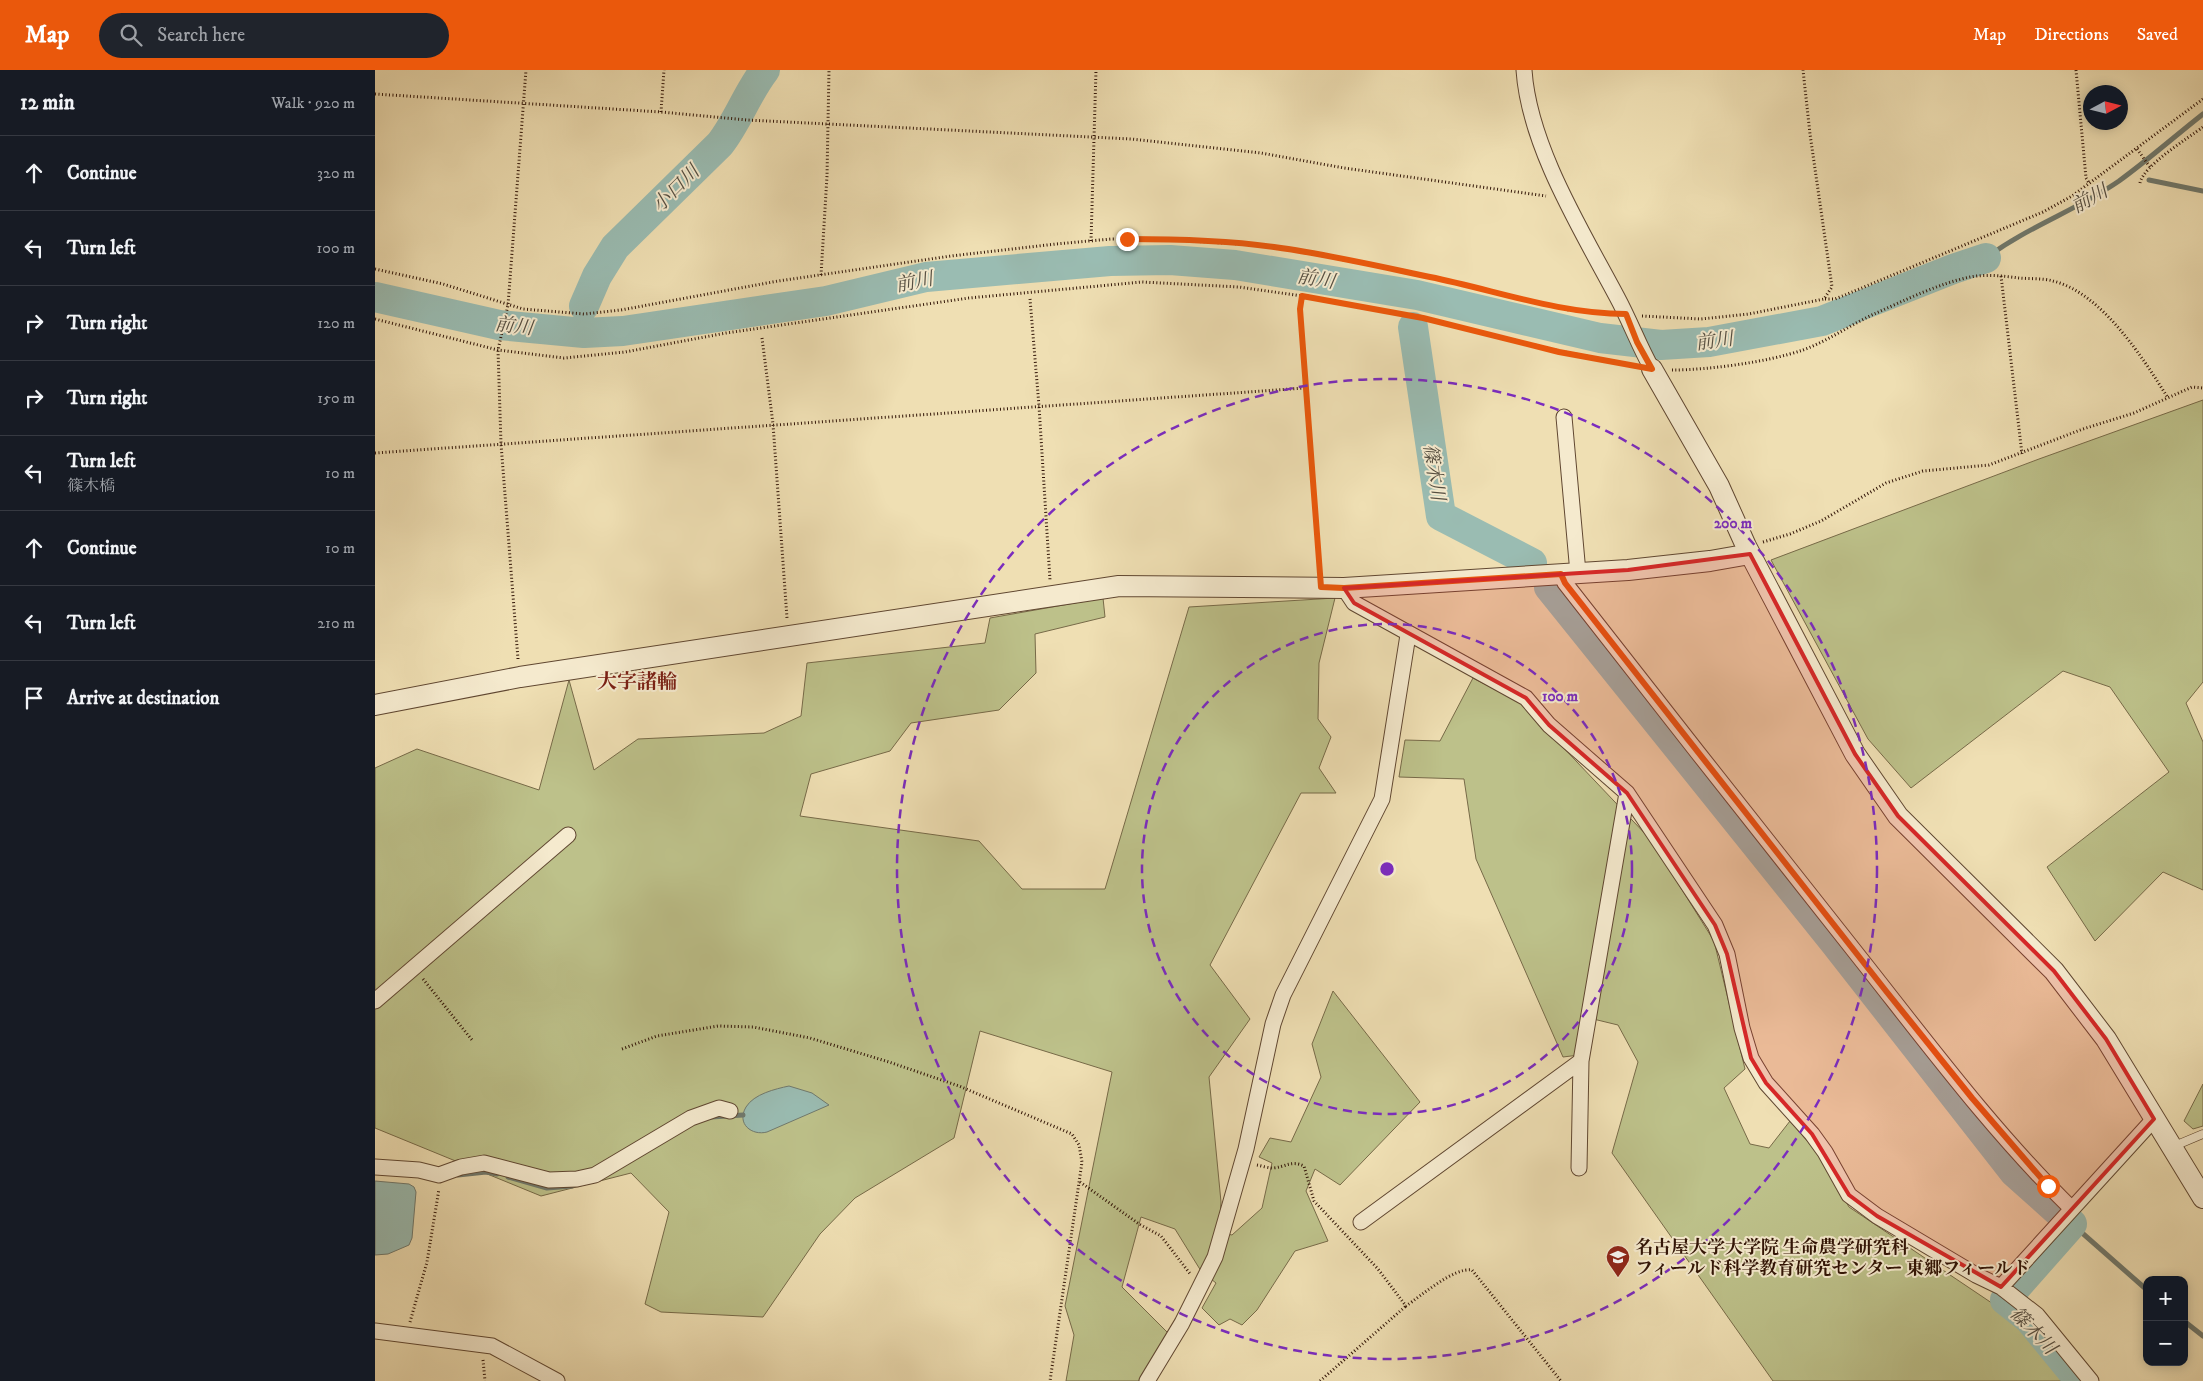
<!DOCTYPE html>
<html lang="en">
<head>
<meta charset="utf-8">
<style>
	body { margin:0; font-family:"IM FELL DW Pica","Noto Serif JP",serif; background:#20242c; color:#f1f3f6 }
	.controls { position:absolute; right:15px; bottom:15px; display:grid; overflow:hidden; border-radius:10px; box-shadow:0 2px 12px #0003 }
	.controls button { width:45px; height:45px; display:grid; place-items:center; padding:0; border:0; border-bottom:1px solid #363941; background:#171b24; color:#f1f3f6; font:25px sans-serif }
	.compass { position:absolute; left:1708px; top:15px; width:45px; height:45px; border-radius:50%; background:#171b24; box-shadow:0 2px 12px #0003; rotate:83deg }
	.stop { position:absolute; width:15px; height:15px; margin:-11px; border:4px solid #ea580c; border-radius:50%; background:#fff }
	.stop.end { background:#ea580c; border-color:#fff; box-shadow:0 1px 5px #0008 }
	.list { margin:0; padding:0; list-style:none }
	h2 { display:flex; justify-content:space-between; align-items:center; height:65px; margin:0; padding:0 20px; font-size:21px }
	h2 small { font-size:16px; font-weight:400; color:#9ea1a6 }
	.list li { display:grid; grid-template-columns:32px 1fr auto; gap:15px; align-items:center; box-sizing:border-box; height:75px; padding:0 20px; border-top:1px solid #363941 }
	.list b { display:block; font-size:19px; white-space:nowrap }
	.list p { margin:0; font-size:16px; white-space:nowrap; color:#9ea1a6 }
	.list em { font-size:16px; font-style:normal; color:#9ea1a6 }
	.icon { flex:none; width:28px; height:28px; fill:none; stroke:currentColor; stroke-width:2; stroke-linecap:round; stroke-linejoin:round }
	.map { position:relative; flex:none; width:1828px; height:1311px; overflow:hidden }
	header { display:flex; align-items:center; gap:30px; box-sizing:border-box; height:70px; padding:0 25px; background:#ea580c; color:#fff }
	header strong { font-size:24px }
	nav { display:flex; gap:28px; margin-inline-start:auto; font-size:18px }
	.search { width:350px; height:45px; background:#20242c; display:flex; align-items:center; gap:12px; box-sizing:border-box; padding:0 18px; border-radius:28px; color:#9ea1a6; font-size:19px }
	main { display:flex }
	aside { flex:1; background:#171b24 }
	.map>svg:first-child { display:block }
	.green { fill:#bdc18a; stroke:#776a48 }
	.water { fill:#9abcb2; stroke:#70796d }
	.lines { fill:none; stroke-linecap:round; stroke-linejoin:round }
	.stream { stroke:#70796d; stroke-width:5 }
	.river { stroke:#9abcb2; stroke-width:30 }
	.service-casing { stroke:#604731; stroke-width:9 }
	.minor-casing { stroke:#604731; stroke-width:17 }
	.tertiary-casing { stroke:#604731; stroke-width:22 }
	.path { stroke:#311406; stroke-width:3; stroke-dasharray:1 2.5; stroke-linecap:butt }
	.service { stroke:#f5eace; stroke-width:8 }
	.minor { stroke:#f5eace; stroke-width:15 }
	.tertiary { stroke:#f5eace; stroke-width:20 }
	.route { stroke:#ea580c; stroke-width:6 }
	.marked { fill:#d62828; fill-opacity:0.2; stroke:#d62828; stroke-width:4; stroke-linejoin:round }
	.ring { fill:none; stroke:#7b2cbf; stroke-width:2.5; stroke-dasharray:9 6 }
	.labels { text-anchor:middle; stroke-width:4; stroke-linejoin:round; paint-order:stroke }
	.poi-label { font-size:18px; font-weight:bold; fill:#311406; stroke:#f5eace; text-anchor:start }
	.water-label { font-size:19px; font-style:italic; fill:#564f42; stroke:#f5eace }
	.quarter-label { font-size:20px; font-weight:bold; fill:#7a1f14; stroke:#f5eace }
	.centre { fill:#7b2cbf; stroke:#f5eace; stroke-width:2.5 }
	.ring-label { font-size:15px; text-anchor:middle; font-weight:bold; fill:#7b2cbf; stroke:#f5eace; stroke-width:4; stroke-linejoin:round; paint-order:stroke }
</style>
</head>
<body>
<header>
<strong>Map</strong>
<div class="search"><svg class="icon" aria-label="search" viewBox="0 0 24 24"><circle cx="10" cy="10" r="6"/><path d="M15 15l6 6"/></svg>Search here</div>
<nav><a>Map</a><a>Directions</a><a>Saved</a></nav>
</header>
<main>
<aside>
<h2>12 min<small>Walk · 920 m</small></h2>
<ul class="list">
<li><svg class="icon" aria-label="ahead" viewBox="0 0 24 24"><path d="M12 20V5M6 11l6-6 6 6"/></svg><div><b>Continue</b></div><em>320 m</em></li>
<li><svg class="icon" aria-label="left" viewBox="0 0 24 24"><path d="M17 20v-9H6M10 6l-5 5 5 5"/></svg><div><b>Turn left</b></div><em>100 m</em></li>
<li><svg class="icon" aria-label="right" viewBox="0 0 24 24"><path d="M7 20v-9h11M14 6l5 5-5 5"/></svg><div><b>Turn right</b></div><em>120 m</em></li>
<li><svg class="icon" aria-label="right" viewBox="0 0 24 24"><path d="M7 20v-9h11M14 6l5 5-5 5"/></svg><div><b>Turn right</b></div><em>150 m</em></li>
<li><svg class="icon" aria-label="left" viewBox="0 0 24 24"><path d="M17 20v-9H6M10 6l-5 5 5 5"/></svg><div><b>Turn left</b><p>篠木橋</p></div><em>10 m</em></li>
<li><svg class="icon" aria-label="ahead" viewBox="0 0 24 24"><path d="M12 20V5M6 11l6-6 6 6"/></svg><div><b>Continue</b></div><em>10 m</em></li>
<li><svg class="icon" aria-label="left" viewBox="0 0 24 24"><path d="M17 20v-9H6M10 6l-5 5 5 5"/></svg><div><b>Turn left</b></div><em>210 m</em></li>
<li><svg class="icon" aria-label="arrive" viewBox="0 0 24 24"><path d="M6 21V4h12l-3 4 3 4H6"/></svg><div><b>Arrive at destination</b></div></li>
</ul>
</aside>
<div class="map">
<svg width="1828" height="1311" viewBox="0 0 1828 1311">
	<rect width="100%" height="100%" fill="#efdfb3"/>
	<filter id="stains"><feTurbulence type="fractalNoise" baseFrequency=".004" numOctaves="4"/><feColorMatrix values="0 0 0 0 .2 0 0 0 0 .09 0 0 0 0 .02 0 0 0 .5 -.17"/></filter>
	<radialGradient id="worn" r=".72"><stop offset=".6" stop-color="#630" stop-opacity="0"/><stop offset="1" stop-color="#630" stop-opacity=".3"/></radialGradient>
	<path class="green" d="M1828,330V612L1811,633L1828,672V820L1788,802L1720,871L1672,797L1794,702L1735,617L1688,601L1536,718L1493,669L1396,490L1664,389Z
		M728,528L730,547L660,564L661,603L624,640L536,653L515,681L436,704L425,746L604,771L647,819H730L814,537L960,528L944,593L943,649L956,667L944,698L961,723H926L835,895L875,949L834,1007L846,1132L844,1162L857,1165L887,1138L897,1093L884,1087L895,1068L916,1072L946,1007L937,974L958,921L1045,1032L965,1115L940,1099L931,1121L953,1171L920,1181L882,1240L867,1255L855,1249L844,1255L827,1238L841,1213L826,1201L800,1159L766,1147L747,1217L793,1263L766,1311H691L699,1265L690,1236L737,1002L605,961L579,1068L480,1128L445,1164L388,1247L286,1242L270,1234L294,1142L256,1103L166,1126L0,1058V698L42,679L164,720L194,610L219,700L263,669L389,663L426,646L432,593L610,573L615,548Z
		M1098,608L1146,633L1276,770L1339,871L1370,999L1349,1018L1375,1074L1394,1078L1415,1051L1446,1087L1474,1137L1654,1258L1689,1307L1685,1311H1398L1237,1083L1263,992L1243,955L1210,947L1204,985L1188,987L1101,789L1089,709L1024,707L1030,670L1065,671Z
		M1828,1014V1056L1818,1059L1809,1051Z"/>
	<path class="water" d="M414,1016L437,1023L454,1035L392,1062C377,1066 361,1054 371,1037C379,1024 400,1019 414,1016Z
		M0,1111L34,1114L39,1117L41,1122L37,1168L34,1175L13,1184L0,1185Z"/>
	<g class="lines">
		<path class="stream" d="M1774,110L1828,121
			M1611,188C1652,157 1702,140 1744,111C1773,90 1800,66 1828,44
			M336,1047L368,1045
			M83,1105L111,1102L122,1104
			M133,1107L172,1118L197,1116
			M1697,1154L1772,1220
			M1809,1251L1828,1266"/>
		<path class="river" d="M0,227L124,255L209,263L248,261L451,231L551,207L735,191L795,190L860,195L1042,225L1225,268L1286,275L1334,272L1447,251L1578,199L1611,188
			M209,236L222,206L240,177L345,74C363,51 372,23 390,0
			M1038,257L1066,446L1157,493
			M1174,517L1460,873L1639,1102L1697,1154L1630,1230L1654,1249L1705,1311"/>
		<g class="service-casing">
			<path id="service" d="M1797,1077L1828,1064"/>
		</g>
		<g class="minor-casing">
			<path id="minor" d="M1149,0C1154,76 1207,161 1242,227C1255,251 1264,276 1277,299
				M1189,347L1203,503
				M1186,504L1190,513C1288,638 1386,764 1485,888C1553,974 1619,1063 1697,1139
				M969,518L979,533L1151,628L1174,655L1252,723L1340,855L1352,884L1367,958L1376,988L1391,1013L1437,1064L1450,1082L1474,1125L1502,1146L1601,1205L1626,1217L1662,1245L1716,1311
				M0,931L193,765
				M0,1097L44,1100L64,1105L86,1097L109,1093L174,1110L202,1109L220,1105L316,1048L344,1038L355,1041
				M1204,1098L1206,991L1252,723
				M986,1152L1206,991
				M1626,1217L1779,1049
				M0,1261L117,1276L182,1311
				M772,1311L807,1253L840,1187L871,1079L898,954L908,925L1007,729L1033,565"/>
		</g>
		<g class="tertiary-casing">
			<path id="tertiary" d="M1277,299L1344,416L1371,476L1480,684L1523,746L1679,901L1731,969L1828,1128
				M0,635L145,607L744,516L969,518L1253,500L1335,491L1375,484"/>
		</g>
		<path class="path" d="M1701,0L1711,108L1714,113
			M0,24L286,42L372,50L756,69L886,83L969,98L1171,126
			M286,42L289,0
			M1762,79L1775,97
			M1765,113C1768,96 1813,68 1828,57
			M716,171L721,0
			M0,199L68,214L148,239L209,244L246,240L403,211L576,186L681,174L736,169H783L898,176L1056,207L1194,240L1234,244
			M446,205L452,106L454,0
			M1626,206L1647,384
			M927,226L925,239L945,501
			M655,229L664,336L675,510
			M1450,229H1460L1470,225L1668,142L1697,126L1828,29
			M1267,246L1326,249L1374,244L1449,229L1457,217L1435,64L1428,0
			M0,249L123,280L189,288L250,282L351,263L594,228L767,212L864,217L927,226L1048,248L1184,281L1259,295
			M387,268L398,354L412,548
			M1297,300C1334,300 1393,292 1428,280C1453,271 1475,255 1499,244C1528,231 1565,213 1595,207C1611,204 1629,206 1644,208C1655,209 1668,208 1678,211C1727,223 1768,288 1793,328
			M0,383L930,318
			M1388,472L1415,464L1446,451L1511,413L1548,401L1614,395L1708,359L1759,343L1817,317L1828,318
			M143,589L126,374L123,280L133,235L151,0
			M48,909L97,970
			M247,979L282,966L343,956L378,957L435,968L514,992L584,1016L697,1064L704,1075L707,1092L675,1311
			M882,1095C887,1096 893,1098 898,1098C911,1097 916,1090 929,1096L939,1131L1003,1199L1031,1236C1046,1226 1079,1197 1097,1200L1186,1311
			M705,1112L764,1154L786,1166L816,1205
			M35,1252L52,1192L64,1119
			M108,1290L110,1311
			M945,1311L1031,1236"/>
		<use href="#service" class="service"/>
		<use href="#minor" class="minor"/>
		<use href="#tertiary" class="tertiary"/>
	</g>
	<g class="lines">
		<path class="route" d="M752,169C800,169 850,170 899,177C951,184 1003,196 1055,207C1120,220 1184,244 1251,244L1262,272L1277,299L1184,282L1048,248L927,226L925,239L946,517L969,518L1186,504L1190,513L1511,921L1597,1028L1673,1116"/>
	</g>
	<path class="marked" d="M1375,484L1480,684L1523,746L1679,901L1731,969L1779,1049L1626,1217L1502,1146L1474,1125L1437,1064L1391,1013L1376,988L1352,884L1340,855L1252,723L1174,655L1151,628L979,533L969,518L1253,500Z"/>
	<g class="ring">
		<circle cx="1012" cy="799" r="245"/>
		<circle cx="1012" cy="799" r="490"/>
	</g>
	<defs>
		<g id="university-pin" transform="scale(1.25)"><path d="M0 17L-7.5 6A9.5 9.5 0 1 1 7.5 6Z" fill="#8f2418" stroke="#f5eace"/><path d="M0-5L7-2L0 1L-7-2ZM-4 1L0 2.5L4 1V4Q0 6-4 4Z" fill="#fff"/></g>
	</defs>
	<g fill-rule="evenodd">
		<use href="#university-pin" x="1243" y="1187"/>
	</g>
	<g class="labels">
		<g class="poi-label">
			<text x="1260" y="1183">名古屋大学大学院 生命農学研究科<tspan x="1260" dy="21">フィールド科学教育研究センター 東郷フィールド</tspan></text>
		</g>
		<g class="water-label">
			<text transform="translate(300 118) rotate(-45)" y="7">小口川</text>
			<text transform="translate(1714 128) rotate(-29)" y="7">前川</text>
			<text transform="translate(941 208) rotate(9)" y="7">前川</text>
			<text transform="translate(539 211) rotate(-11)" y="7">前川</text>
			<text transform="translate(139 255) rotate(7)" y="7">前川</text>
			<text transform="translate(1339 270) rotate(-8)" y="7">前川</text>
			<text transform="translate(1060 402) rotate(81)" y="7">篠木川</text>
			<text transform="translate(1659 1260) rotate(46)" y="7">篠木川</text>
		</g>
		<g class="quarter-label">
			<text x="262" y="618">大字諸輪</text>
		</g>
	</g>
	<circle cx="1012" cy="799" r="8" class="centre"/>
	<g class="ring-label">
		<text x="1358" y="458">200 m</text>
		<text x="1185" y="631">100 m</text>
	</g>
	<rect width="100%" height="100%" filter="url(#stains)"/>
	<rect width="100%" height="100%" fill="url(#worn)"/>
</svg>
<div class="controls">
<button>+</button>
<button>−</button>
</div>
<svg class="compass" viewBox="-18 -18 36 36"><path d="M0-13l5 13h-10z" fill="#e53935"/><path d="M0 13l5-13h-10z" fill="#9ea1a6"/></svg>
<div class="stop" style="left:1673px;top:1116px"></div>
<div class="stop end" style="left:752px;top:169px"></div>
</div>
</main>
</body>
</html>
